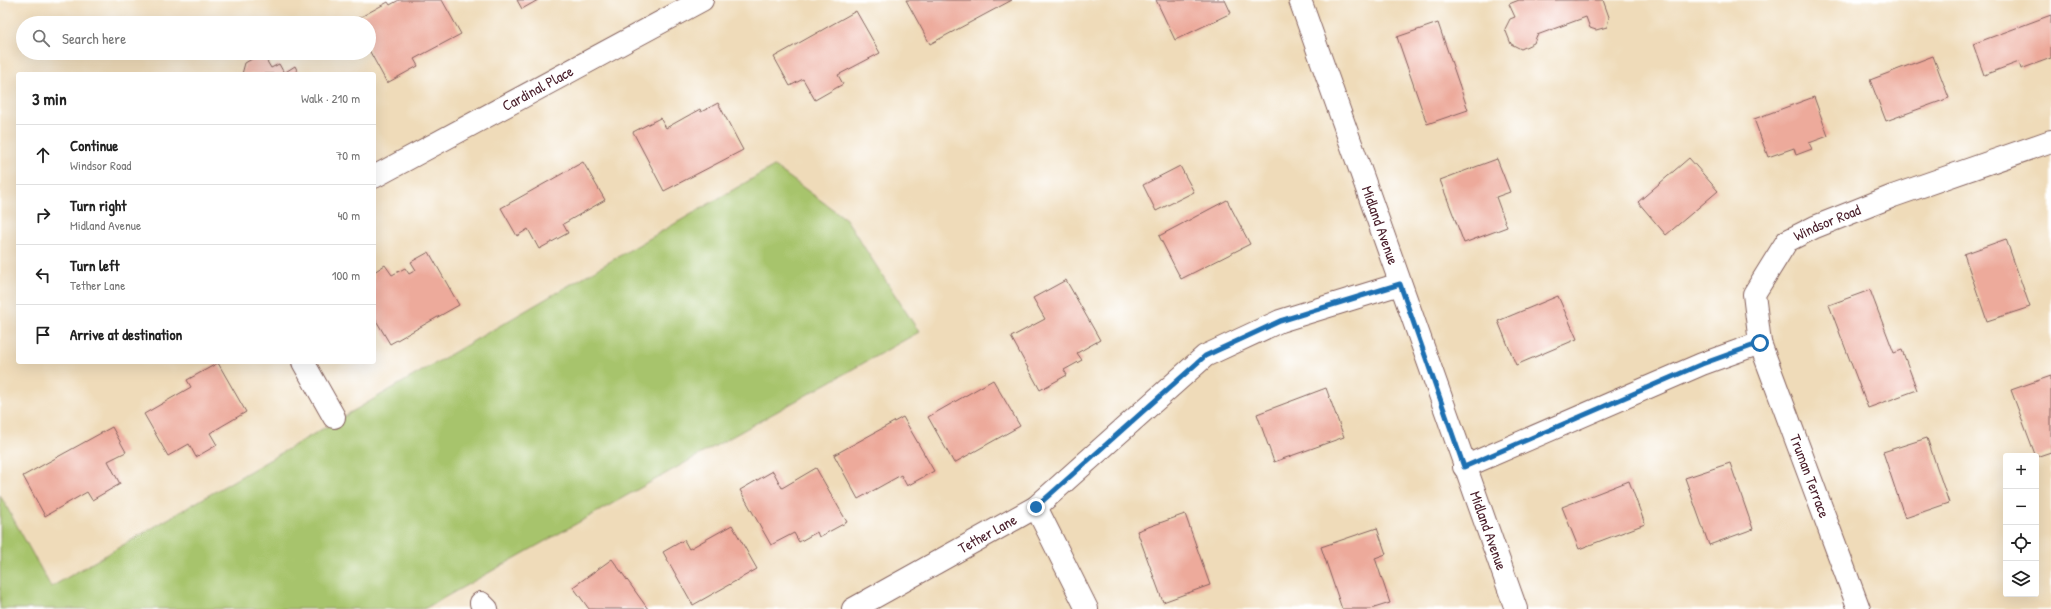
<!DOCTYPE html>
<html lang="en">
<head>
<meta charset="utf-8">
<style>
	body { margin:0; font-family:"Patrick Hand",sans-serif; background:#f6f6f6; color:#222 }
	.controls { position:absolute; right:12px; bottom:12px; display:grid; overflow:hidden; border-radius:4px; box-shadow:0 4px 16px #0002 }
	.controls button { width:36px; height:36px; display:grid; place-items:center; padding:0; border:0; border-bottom:1px solid #e0e0e0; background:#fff; color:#222; font:20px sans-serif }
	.stop { position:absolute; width:12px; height:12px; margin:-9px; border:3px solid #1f6fb2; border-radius:50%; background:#fff }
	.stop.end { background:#1f6fb2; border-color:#fff; box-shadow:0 1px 4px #0008 }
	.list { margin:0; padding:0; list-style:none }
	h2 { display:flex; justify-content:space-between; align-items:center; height:52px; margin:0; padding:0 16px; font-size:17px }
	h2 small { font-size:13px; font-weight:400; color:#767676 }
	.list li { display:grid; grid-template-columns:26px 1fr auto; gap:12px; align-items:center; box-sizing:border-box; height:60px; padding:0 16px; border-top:1px solid #e0e0e0 }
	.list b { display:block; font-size:15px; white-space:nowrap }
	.list p { margin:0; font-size:13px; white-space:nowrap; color:#767676 }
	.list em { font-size:13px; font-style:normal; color:#767676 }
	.icon { flex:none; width:22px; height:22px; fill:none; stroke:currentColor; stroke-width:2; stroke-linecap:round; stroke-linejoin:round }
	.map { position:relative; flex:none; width:2051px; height:609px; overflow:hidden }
	.search { position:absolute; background:#fff; box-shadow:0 4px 16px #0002; left:16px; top:16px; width:360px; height:44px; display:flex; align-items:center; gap:10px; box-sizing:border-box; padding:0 14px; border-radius:22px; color:#767676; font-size:15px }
	.panel { position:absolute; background:#fff; box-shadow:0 4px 16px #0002; left:16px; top:72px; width:360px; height:292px; border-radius:4px }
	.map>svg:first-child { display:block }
	.green { fill:#a7c46c; stroke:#78724c }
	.building { fill:#edaa9b }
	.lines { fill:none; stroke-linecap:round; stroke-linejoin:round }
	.street-casing { stroke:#84615d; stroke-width:24 }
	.secondary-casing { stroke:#84615d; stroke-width:24 }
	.street { stroke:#fff; stroke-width:22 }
	.secondary { stroke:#fff; stroke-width:22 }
	.route { stroke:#1f6fb2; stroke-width:5 }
	.labels { text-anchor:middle; stroke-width:4; stroke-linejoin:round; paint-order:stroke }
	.street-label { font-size:15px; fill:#4a1f2b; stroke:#fff }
</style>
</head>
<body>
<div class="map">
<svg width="2051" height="609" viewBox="0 0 2051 609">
	<rect width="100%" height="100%" fill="#fff"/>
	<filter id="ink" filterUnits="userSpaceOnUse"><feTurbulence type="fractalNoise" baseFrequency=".025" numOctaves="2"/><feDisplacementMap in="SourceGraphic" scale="8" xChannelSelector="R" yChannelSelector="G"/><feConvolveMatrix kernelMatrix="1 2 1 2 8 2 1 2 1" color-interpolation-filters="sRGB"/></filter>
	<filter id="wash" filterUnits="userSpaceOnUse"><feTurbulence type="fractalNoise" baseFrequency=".012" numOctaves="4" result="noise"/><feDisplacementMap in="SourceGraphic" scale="16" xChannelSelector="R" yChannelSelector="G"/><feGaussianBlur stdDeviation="0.9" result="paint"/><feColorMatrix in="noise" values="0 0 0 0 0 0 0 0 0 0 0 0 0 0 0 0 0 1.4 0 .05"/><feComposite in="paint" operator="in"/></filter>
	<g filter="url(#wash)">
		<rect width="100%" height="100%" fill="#efdbb9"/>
		<path class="green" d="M774,166L846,219L919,332L424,609H0V495L51,587Z"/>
		<g id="blocks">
			<path class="building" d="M399,0H442L461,34L414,59L418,66L387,83L369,50V23H359L357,19L388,2L390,5Z
				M517,0H538L522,9Z
				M906,0H1012L930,44Z
				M1156,0H1225L1231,13L1175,40Z
				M1519,0H1603L1609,17L1607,27L1596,30L1590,28L1586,17L1537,35L1534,43L1521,49L1511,44L1505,29L1510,19L1515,17L1509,4Z
				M856,11L880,53L838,75L843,84L815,100L803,79L790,86L774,57Z
				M2051,15V58L2021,69L2019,62L1984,75L1973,44Z
				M1438,23L1468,110L1427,124L1397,37Z
				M262,53L271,68L279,64L284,73L295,66L299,74H242L245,63Z
				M1933,56L1949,98L1886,121L1870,80Z
				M1814,97L1828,136L1809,143L1812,149L1796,155L1794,148L1768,157L1754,119Z
				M718,103L743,150L664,191L633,132L660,118L666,128L700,109L701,112Z
				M1689,158L1718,191L1666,235L1638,202Z
				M1497,159L1510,192L1496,197L1507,227L1464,243L1440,180Z
				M583,162L605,200L563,224L568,233L539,249L528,229L517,236L501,208Z
				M1180,166L1194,192L1156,211L1143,185Z
				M1227,200L1250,244L1181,279L1159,236Z
				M2006,239L2030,307L1987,321L1964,254Z
				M429,252L459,305L390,344L374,317V272L385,265L392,275L405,268L409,274L416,270L411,262Z
				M1066,280L1100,340L1077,353L1082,360L1064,370L1067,375L1040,390L1011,337L1045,319L1033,298Z
				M1870,290L1894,353L1902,350L1917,390L1868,408L1829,305Z
				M1558,296L1577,339L1516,365L1498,321Z
				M218,363L246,412L210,433L217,445L196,457L189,444L168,456L144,414L191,387L187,380Z
				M2051,376V452L2036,457L2011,390Z
				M993,380L1020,426L954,463L928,417Z
				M1326,388L1344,437L1274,462L1257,414Z
				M903,417L934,471L907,486L901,475L858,499L834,455Z
				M112,427L126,452L108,461L120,484L92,500L87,492L45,516L23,476Z
				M1927,438L1949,503L1905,518L1883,452Z
				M1730,463L1753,529L1709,545L1685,478Z
				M816,468L847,522L819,537L817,532L799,542L794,533L771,545L740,490L773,471L782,488Z
				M1629,481L1645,524L1579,549L1562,507Z
				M1185,514L1210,585L1163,602L1137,531Z
				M732,525L757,569L693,605L663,552L684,540L689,549Z
				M1377,528L1386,554L1375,558L1390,603L1371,609H1342L1321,547Z
				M612,559L648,609H589L573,587Z"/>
		</g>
	</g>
	<g filter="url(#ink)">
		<use href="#blocks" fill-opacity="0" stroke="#84615d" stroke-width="1"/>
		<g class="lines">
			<g class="street-casing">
				<g id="street">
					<path id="s1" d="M374,177L702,0"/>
					<path id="s2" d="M1760,343L1859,609"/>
					<path d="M303,362L334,417"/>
					<path id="s3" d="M1464,467L1702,364L1760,343L1754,294L1787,241L1815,227L1893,196L2051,141"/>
					<path d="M1036,507L1087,609"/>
					<path d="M481,603L487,609"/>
					<path id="s4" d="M853,609L1036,507L1205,356L1280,321L1400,284"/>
				</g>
			</g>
			<g class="secondary-casing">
				<g id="secondary">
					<path id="s5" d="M1300,0L1516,609"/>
				</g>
			</g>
			<use href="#street" class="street"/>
			<use href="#secondary" class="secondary"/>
		</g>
	</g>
	<g class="lines" filter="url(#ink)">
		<path class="route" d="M1036,507L1205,356L1280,321L1400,284L1464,467L1702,364L1760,343"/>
	</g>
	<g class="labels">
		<g class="street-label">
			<text dy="5" stroke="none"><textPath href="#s1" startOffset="186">Cardinal Place</textPath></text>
			<text dy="5" stroke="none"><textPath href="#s3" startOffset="477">Windsor Road</textPath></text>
			<text dy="5" stroke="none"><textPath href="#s5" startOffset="239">Midland Avenue</textPath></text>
			<text dy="5" stroke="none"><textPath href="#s2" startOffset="142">Truman Terrace</textPath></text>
			<text dy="5" stroke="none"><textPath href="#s5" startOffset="563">Midland Avenue</textPath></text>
			<text dy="5" stroke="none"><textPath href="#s4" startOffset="154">Tether Lane</textPath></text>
		</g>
	</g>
</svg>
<div class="controls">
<button>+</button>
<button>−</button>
<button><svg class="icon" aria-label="locate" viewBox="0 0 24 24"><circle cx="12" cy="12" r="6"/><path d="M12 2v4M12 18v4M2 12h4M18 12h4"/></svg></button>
<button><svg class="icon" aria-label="layers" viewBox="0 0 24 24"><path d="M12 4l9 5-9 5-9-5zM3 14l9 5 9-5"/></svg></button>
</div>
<div class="stop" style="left:1760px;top:343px"></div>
<div class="stop end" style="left:1036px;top:507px"></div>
<div class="search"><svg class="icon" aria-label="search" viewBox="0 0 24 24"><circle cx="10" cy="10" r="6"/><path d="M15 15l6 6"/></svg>Search here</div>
<section class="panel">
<h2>3 min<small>Walk · 210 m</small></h2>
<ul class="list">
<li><svg class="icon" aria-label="ahead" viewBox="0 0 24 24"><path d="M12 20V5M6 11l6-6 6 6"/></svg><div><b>Continue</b><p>Windsor Road</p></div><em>70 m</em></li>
<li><svg class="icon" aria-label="right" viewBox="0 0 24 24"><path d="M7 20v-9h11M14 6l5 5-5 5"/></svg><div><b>Turn right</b><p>Midland Avenue</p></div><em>40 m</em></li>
<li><svg class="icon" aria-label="left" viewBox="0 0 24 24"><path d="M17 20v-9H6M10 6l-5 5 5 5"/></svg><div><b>Turn left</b><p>Tether Lane</p></div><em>100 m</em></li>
<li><svg class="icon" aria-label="arrive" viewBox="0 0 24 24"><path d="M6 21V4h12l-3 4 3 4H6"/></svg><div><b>Arrive at destination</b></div></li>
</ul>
</section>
</div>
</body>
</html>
